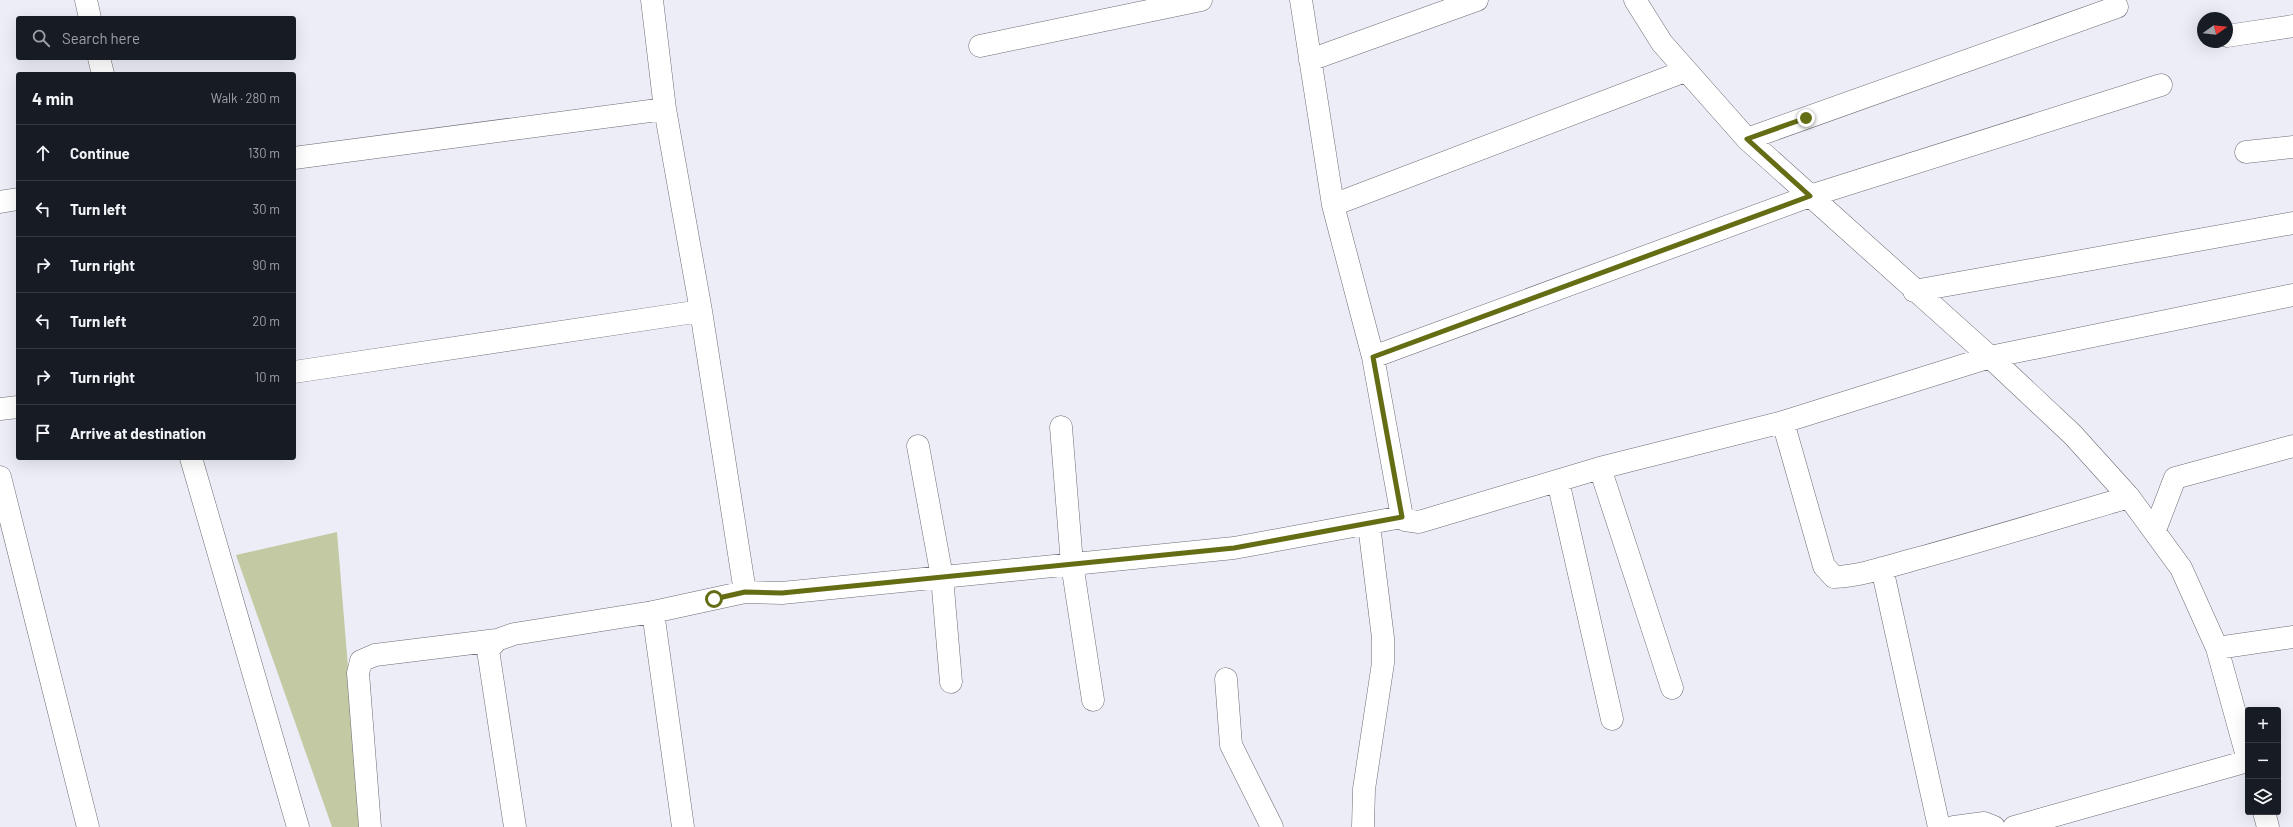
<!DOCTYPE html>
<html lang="en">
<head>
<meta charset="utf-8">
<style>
	body { margin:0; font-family:Barlow,sans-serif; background:#20242c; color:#f1f3f6 }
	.controls { position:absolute; right:12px; bottom:12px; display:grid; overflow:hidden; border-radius:4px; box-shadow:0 4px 16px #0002 }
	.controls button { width:36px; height:36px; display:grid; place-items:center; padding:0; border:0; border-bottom:1px solid #363941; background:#171b24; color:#f1f3f6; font:20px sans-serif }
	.compass { position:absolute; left:2197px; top:12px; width:36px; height:36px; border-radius:50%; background:#171b24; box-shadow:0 4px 16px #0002; rotate:75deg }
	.stop { position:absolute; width:12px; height:12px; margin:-9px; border:3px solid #646d14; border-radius:50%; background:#fff }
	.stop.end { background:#646d14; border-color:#fff; box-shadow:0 1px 4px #0008 }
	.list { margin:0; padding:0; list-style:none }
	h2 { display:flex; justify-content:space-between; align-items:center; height:52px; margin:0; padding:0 16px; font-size:17px }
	h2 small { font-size:13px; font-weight:400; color:#9ea1a6 }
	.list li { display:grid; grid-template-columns:26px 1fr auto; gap:12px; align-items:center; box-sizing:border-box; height:56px; padding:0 16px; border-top:1px solid #363941 }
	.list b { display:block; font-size:15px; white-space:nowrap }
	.list em { font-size:13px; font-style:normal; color:#9ea1a6 }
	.icon { flex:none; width:22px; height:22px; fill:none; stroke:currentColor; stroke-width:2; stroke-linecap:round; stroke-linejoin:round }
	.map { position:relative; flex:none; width:2293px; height:827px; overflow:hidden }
	.search { position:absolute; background:#171b24; box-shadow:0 4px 16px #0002; left:16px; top:16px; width:280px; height:44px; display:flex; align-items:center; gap:10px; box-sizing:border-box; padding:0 14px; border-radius:4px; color:#9ea1a6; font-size:15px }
	.panel { position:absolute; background:#171b24; box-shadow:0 4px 16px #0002; left:16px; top:72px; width:280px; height:388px; border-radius:4px }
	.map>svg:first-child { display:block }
	.green { fill:#c3caa3 }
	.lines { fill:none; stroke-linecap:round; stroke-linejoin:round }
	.minor-casing { stroke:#6c6c75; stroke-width:23 }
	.minor { stroke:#fff; stroke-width:22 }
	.route { stroke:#646d14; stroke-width:5 }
</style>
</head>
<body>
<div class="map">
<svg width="2293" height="827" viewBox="0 0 2293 827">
	<rect width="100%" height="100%" fill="#ededf7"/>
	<path class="green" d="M337,532L361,827H332L236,555Z"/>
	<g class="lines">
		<g class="minor-casing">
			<path id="minor" d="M86,0L90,18
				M652,0L665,109L701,311L745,592
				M1301,0L1333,205L1373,357L1402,517L1405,520L1419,522L1600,468L1783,422L1990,357L2293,295
				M1635,0L1662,43L1747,139L1990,357L2073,435L2129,497L2181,568L2217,648L2248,760
				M2227,36L2293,26
				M980,46L1201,0
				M99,58L103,74
				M1310,60L1477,0
				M1747,139L2117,7
				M2246,152L2293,147
				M294,158L665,109
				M0,202L18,199
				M1333,205L1685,71
				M1914,291L2293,223
				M1373,357L1810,196L2161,85
				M294,372L701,311
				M0,409L18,407
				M1783,422L1824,566L1834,577C1864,576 1895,564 1923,557C1992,538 2061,517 2129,497
				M1061,427L1072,564L1093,700
				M918,446L942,577L951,682
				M191,458L298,827
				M1600,468L1672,688
				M0,477L88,827
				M1558,481L1612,719
				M2155,530L2175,478L2293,446
				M1882,568L1939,827
				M653,612L683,827
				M2217,648L2293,637
				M1226,679L1231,745L1272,827
				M2264,812L2268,827
				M370,827L358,673L361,661L375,655L497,640
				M515,827L488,650L497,640L514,634L653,612L745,592L782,593L1234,548L1402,517
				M1363,827L1364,789L1383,663V638L1369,525
				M1954,827L1984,823L1994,827
				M2014,827L2248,761"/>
		</g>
		<use href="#minor" class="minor"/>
	</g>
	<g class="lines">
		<path class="route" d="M714,599L745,592L782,593L1234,548L1402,517L1373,357L1810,196L1747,139L1806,118"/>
	</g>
</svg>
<div class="controls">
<button>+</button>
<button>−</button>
<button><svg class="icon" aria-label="layers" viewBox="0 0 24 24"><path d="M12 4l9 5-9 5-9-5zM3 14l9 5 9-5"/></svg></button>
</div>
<svg class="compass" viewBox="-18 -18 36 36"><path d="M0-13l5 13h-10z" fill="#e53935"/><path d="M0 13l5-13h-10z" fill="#9ea1a6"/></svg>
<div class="stop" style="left:714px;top:599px"></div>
<div class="stop end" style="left:1806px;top:118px"></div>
<div class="search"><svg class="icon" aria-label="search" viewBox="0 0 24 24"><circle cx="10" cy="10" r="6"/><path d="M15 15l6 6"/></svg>Search here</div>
<section class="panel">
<h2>4 min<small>Walk · 280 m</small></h2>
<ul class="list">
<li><svg class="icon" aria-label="ahead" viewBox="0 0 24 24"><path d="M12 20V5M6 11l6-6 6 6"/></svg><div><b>Continue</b></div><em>130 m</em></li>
<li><svg class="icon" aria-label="left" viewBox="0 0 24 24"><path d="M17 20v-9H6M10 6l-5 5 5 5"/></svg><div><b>Turn left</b></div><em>30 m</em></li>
<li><svg class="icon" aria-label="right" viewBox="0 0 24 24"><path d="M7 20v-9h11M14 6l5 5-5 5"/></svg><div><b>Turn right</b></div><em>90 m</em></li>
<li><svg class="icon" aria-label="left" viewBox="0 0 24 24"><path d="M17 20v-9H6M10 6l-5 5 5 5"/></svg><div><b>Turn left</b></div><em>20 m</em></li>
<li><svg class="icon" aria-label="right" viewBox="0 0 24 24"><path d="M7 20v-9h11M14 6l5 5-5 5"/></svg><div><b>Turn right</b></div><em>10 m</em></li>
<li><svg class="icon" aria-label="arrive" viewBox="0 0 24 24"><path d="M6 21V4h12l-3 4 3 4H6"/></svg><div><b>Arrive at destination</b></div></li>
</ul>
</section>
</div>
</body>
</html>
